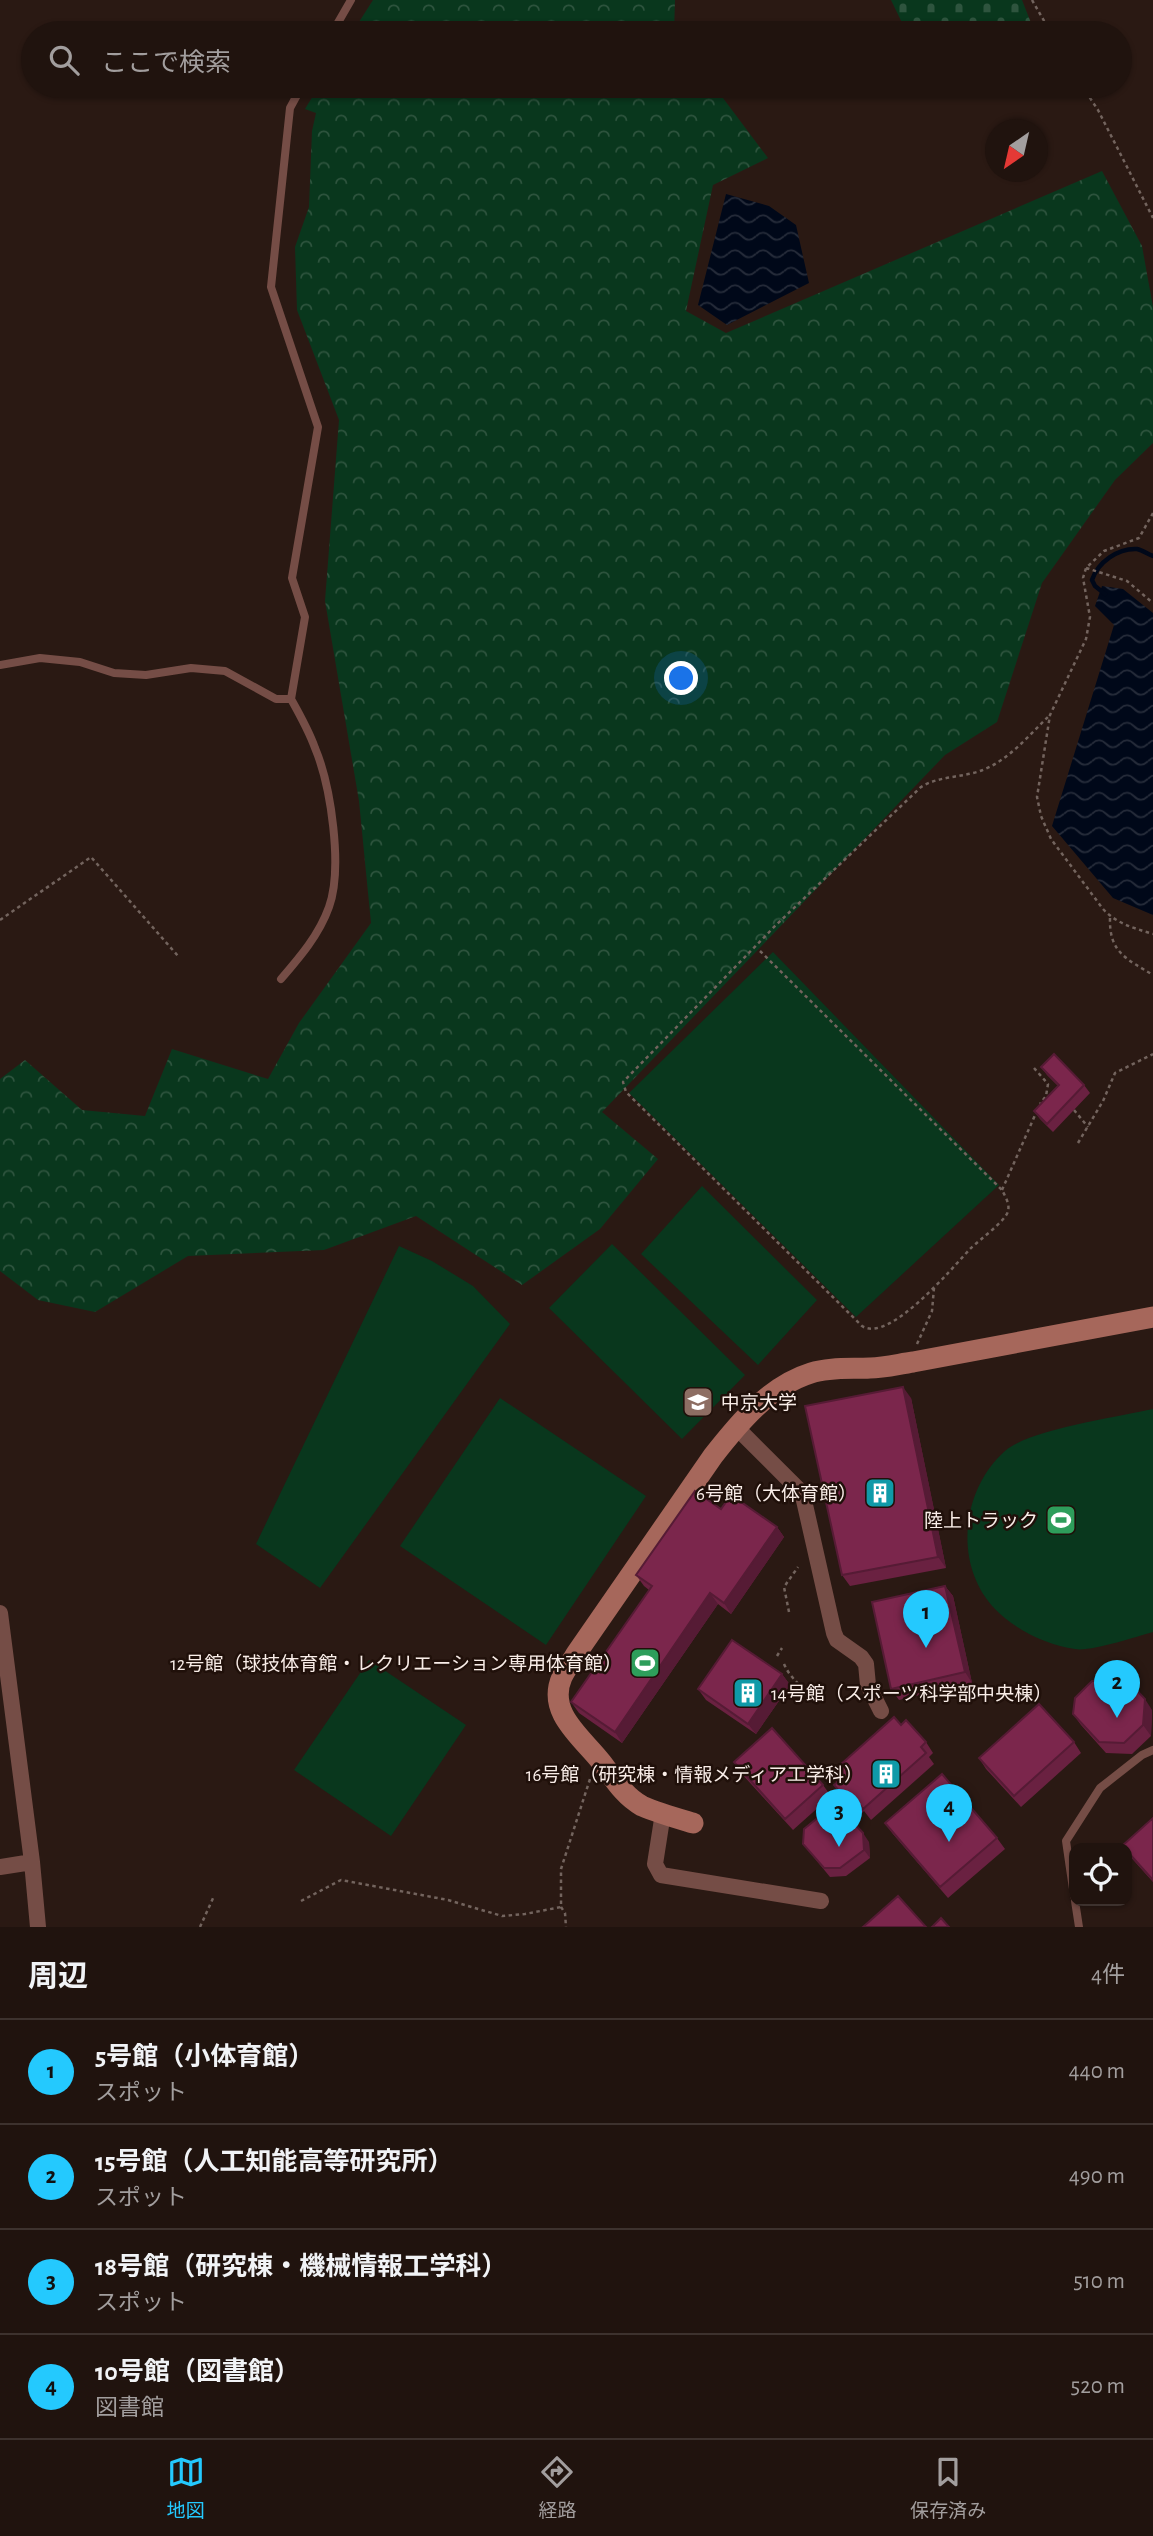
<!DOCTYPE html>
<html lang="ja">
<head>
<meta charset="utf-8">
<style>
	body { margin:0; font-family:"Alegreya Sans","Noto Sans JP",sans-serif; background:#2d201c; color:#f1f3f6 }
	.controls { position:absolute; right:21px; bottom:21px; display:grid; overflow:hidden; border-radius:14px; box-shadow:0 2px 5px #0004 }
	.controls button { width:63px; height:63px; display:grid; place-items:center; padding:0; border:0; border-bottom:2px solid #3d322e; background:#20130e; color:#f1f3f6; font:35px sans-serif }
	.compass { position:absolute; left:985px; top:119px; width:63px; height:63px; border-radius:50%; background:#20130e; box-shadow:0 2px 5px #0004; rotate:214deg }
	.you { position:absolute; left:682px; top:679px; width:24px; height:24px; margin:-18px; border:5px solid #fff; border-radius:50%; background:#1a73e8; box-shadow:0 0 0 10px #1a73e833 }
	.badge { display:grid; place-items:center; width:46px; height:46px; border-radius:50%; background:#24c9fe; color:#111; font-size:23px; font-weight:700 }
	.pin { position:absolute; translate:-50% -58px; filter:drop-shadow(0 2px 4px #0008) }
	.pin::after { content:''; position:absolute; top:37px; width:24px; height:21px; background:inherit; clip-path:polygon(0 0,100% 0,50% 100%) }
	.list { margin:0; padding:0; list-style:none }
	h2 { display:flex; justify-content:space-between; align-items:center; height:91px; margin:0; padding:0 28px; font-size:30px }
	h2 small { font-size:23px; font-weight:400; color:#a29e9e }
	.list li { display:grid; grid-template-columns:46px 1fr auto; gap:21px; align-items:center; box-sizing:border-box; height:105px; padding:0 28px; border-top:2px solid #3d322e }
	.list b { display:block; font-size:26px; white-space:nowrap }
	.list p { margin:0; font-size:23px; white-space:nowrap; color:#a29e9e }
	.list em { font-size:23px; font-style:normal; color:#a29e9e }
	.icon { flex:none; width:38px; height:38px; fill:none; stroke:currentColor; stroke-width:2; stroke-linecap:round; stroke-linejoin:round }
	.map { position:relative; flex:none; width:1153px; height:1927px; overflow:hidden }
	.search { position:absolute; background:#20130e; box-shadow:0 2px 5px #0004; left:21px; right:21px; top:21px; height:77px; display:flex; align-items:center; gap:18px; box-sizing:border-box; padding:0 24px; border-radius:38px; color:#a29e9e; font-size:26px }
	.sheet { height:511px; background:#20130e }
	nav { display:flex; justify-content:space-around; align-items:center; box-sizing:border-box; height:98px; border-top:2px solid #3d322e; background:#20130e; font-size:19px; color:#a29e9e }
	nav a { display:grid; justify-items:center; gap:4px }
	nav .on { color:#24c9fe }
	.map>svg:first-child { display:block }
	.forest { fill:url(#forest-crowns) }
	.cemetery { fill:url(#cemetery-stones) }
	.park { fill:#09371d }
	.water { fill:url(#water-waves) }
	.lines { fill:none; stroke-linecap:round; stroke-linejoin:round }
	.stream { stroke:#000819; stroke-width:4.5 }
	.path { stroke:#73645e; stroke-width:2.5; stroke-dasharray:3.5 3.5; stroke-linecap:butt }
	.lane { stroke:#754d46; stroke-width:8 }
	.street { stroke:#754d46; stroke-width:16 }
	.secondary { stroke:#a6675b; stroke-width:21 }
	.wall { fill:#6a2141 }
	.shaded-wall { fill:#561b35 }
	.building { fill:#7b264c; stroke:#561b35; stroke-width:2 }
	.labels { text-anchor:middle; stroke-width:5; stroke-linejoin:round; paint-order:stroke }
	.poi-label { font-size:19px; fill:#f9ede8; stroke:#20100a; text-anchor:end }
</style>
</head>
<body>
<div class="map">
<svg width="1153" height="1927" viewBox="0 0 1153 1927">
	<defs>
		<pattern id="forest-crowns" width="20" height="18" patternUnits="userSpaceOnUse" patternTransform="scale(1.75)"><rect width="20" height="18" fill="#09371d"/><path d="M2 6a3 3 0 1 1 6 0M12 15a3 3 0 1 1 6 0" fill="none" stroke="#2e543e"/></pattern>
		<pattern id="cemetery-stones" width="16" height="16" patternUnits="userSpaceOnUse" patternTransform="scale(1.75)"><rect width="16" height="16" fill="#09371d"/><path d="M2 7V4a2 2 0 0 1 4 0v3zM10 15v-3a2 2 0 0 1 4 0v3z" fill="#2e543e"/></pattern>
		<pattern id="water-waves" width="16" height="10" patternUnits="userSpaceOnUse" patternTransform="scale(1.75)"><rect width="16" height="10" fill="#000819"/><path d="M0 5q4-4 8 0t8 0" fill="none" stroke="#262c3a"/></pattern>
	</defs>
	<rect width="100%" height="100%" fill="#2a1913"/>
	<path class="forest" d="M373,0H675L674,33H352Z
		M319,86H714L768,158L713,185L686,311L726,333L1102,171L1142,246L1153,307V443L1115,480L1042,583L997,722L945,755L602,1112L658,1159L600,1229L522,1285L416,1216L324,1250L188,1256L95,1312L38,1300L0,1271V1079L25,1060L82,1110L145,1116L172,1049L268,1079L299,1023L371,923L359,801L325,601L339,420L297,310L295,247L309,207L312,131L316,113L305,109Z"/>
	<path class="cemetery" d="M891,0H1022L1035,33H907Z"/>
	<path class="park" d="M773,952L999,1185L856,1317L629,1093Z
		M702,1186L817,1300L758,1365L641,1254Z
		M612,1244L745,1375L682,1439L549,1308Z
		M399,1246L432,1261L473,1286L510,1324L320,1588L256,1544Z
		M500,1398L646,1496L546,1645L400,1546Z
		M1153,1409V1632C1135,1637 1090,1652 1075,1649C1047,1645 1015,1630 995,1609C953,1565 961,1490 1005,1451C1030,1429 1118,1417 1153,1409Z
		M369,1660L466,1725L391,1836L294,1770Z"/>
	<path class="water" d="M726,194L769,206L796,225L809,283L727,325L698,305Z
		M1102,586L1123,589L1153,613V915L1113,898L1052,826L1114,625L1095,606Z"/>
	<g class="lines">
		<path class="stream" d="M1105,594L1095,586L1092,580C1098,562 1118,548 1137,549C1142,550 1148,554 1153,556"/>
		<path class="path" d="M1032,0L1051,33
			M1082,86L1098,110L1153,218
			M1153,513L1139,538L1104,551L1086,568L1083,578L1090,617L1086,639L1050,715L1037,797L1041,816L1051,839L1103,909C1117,924 1134,928 1153,934
			M1086,568L1127,581L1153,603
			M1110,918C1109,953 1127,959 1153,975
			M0,920L91,857L178,956
			M760,951L1002,1190C1005,1196 1010,1204 1008,1211C1006,1221 979,1240 970,1249C953,1267 889,1344 862,1326L626,1092L623,1082L776,925L921,787C940,775 965,778 985,769C1011,758 1030,734 1050,715
			M1034,1068L1048,1084L1046,1096L1040,1104
			M1074,1110L1088,1127
			M1078,1143L1103,1101L1115,1073L1153,1054
			M1002,1190L1036,1113
			M917,1344L932,1311L934,1288
			M789,1612L784,1587L798,1567
			M777,1656L782,1648
			M784,1664C791,1680 801,1683 806,1696
			M301,1901L341,1880L448,1900L502,1916L525,1914L561,1907V1869L590,1779
			M561,1907L565,1913L566,1927
			M200,1927L214,1896"/>
		<path class="lane" d="M332,33L351,0
			M0,665L40,658L80,662L114,673L146,675L191,668L225,671L276,699H291C300,715 309,731 315,748C331,786 343,868 329,907C319,935 300,957 281,979
			M291,699L305,617L292,578L318,427L271,287L290,108L302,86
			M1074,1896L1066,1841L1100,1788L1142,1755L1153,1750
			M1075,1901L1079,1927"/>
		<path class="street" d="M736,1427L798,1489L803,1496L834,1633L837,1640L861,1657L866,1664L868,1685L881,1711
			M0,1613L32,1862L38,1927
			M663,1813L655,1864L661,1875L821,1901
			M0,1867L32,1862"/>
		<path class="secondary" d="M693,1823C676,1818 658,1813 642,1806C624,1796 614,1779 602,1763C583,1738 546,1713 562,1677C566,1669 572,1661 576,1654L713,1456C738,1424 769,1386 811,1373C829,1367 851,1369 870,1368C884,1368 899,1364 913,1362L1153,1317"/>
	</g>
	<path class="wall" d="M1041,1067L1084,1085L1090,1093L1053,1132L1040,1119L1034,1111L1058,1086L1047,1075Z
		M911,1398L946,1568L850,1586L842,1575Z
		M721,1509L777,1527L784,1537L731,1614L718,1604L622,1743L579,1713L571,1702L649,1590L644,1586L636,1575Z
		M945,1586L953,1596L972,1683L899,1700L891,1689Z
		M782,1674L790,1685L756,1734L706,1700L698,1689Z
		M1152,1710L1151,1736L1132,1754L1106,1753L1081,1725L1073,1714Z
		M901,1725L926,1742L933,1753L929,1757L934,1764L871,1820L864,1811L859,1816L841,1796L834,1785L837,1783L830,1774Z
		M1074,1742L1081,1753L1021,1807L986,1769L979,1758Z
		M734,1762L823,1785L831,1796L793,1830L741,1773Z
		M1153,1818V1882L1127,1853V1848Z
		M885,1823L997,1838L1005,1849L948,1898L893,1834Z
		M869,1842L870,1858L846,1876L830,1877L803,1844Z"/>
	<path class="shaded-wall" d="M903,1387L911,1398L946,1568L938,1557Z
		M777,1527L784,1537L731,1614L724,1603Z
		M945,1586L953,1596L972,1683L965,1672Z
		M710,1593L718,1604L622,1743L615,1732Z
		M782,1674L790,1685L756,1734L748,1724Z
		M1145,1699L1152,1710L1151,1736L1143,1725Z
		M863,1833L869,1842L870,1858L864,1850Z"/>
	<path class="building" d="M1054,1054L1084,1085L1047,1124L1034,1111L1059,1085L1041,1067Z
		M903,1387L938,1557L842,1575L805,1406Z
		M695,1491L721,1509L731,1495L777,1527L724,1603L710,1593L615,1732L571,1702L652,1586L636,1575Z
		M945,1586L965,1672L891,1689L872,1602Z
		M732,1640L782,1674L748,1724L698,1689Z
		M1127,1680L1145,1699L1143,1725L1124,1743L1099,1742L1073,1714L1075,1698L1092,1681Z
		M1039,1704L1074,1742L1014,1796L979,1758Z
		M894,1717L901,1725L906,1720L926,1742L921,1747L926,1753L863,1809L856,1801L851,1805L834,1785L838,1782L830,1774Z
		M772,1728L823,1785L785,1819L734,1762Z
		M942,1774L997,1838L940,1887L885,1823Z
		M826,1811H843L863,1833L864,1850L840,1868H824L803,1844L804,1829Z
		M1153,1818V1880L1127,1851V1848H1124L1122,1846Z
		M898,1896L926,1927H863Z
		M941,1918L949,1927H932Z"/>
	<defs>
		<g id="university-square" transform="scale(1.575)"><rect x="-9" y="-9" width="18" height="18" rx="4" fill="#8d6e63" stroke="#20100a"/><path d="M0-5L7-2L0 1L-7-2ZM-4 1L0 2.5L4 1V4Q0 6-4 4Z" fill="#fff"/></g>
		<g id="building-square" transform="scale(1.575)"><rect x="-9" y="-9" width="18" height="18" rx="4" fill="#0f9aa8" stroke="#20100a"/><path d="M-4-6H4V6H1V3H-1V6H-4ZM-2.5-4.3h1.7v1.8h-1.7ZM.8-4.3h1.7v1.8H.8ZM-2.5-1h1.7V.8h-1.7ZM.8-1h1.7V.8H.8Z" fill="#fff"/></g>
		<g id="stadium-square" transform="scale(1.575)"><rect x="-9" y="-9" width="18" height="18" rx="4" fill="#2e9e5b" stroke="#20100a"/><path d="M0-5a6.5 5 0 1 0 0 10a6.5 5 0 1 0 0-10ZM-3.5-1.8h7v3.6h-7Z" fill="#fff"/></g>
	</defs>
	<g fill-rule="evenodd">
		<use href="#university-square" x="698" y="1402"/>
		<use href="#building-square" x="880" y="1493"/>
		<use href="#stadium-square" x="1061" y="1520"/>
		<use href="#stadium-square" x="645" y="1663"/>
		<use href="#building-square" x="748" y="1693"/>
		<use href="#building-square" x="886" y="1774"/>
	</g>
	<g class="labels">
		<g class="poi-label">
			<text x="721" y="1409" text-anchor="start">中京大学</text>
			<text x="857" y="1500">6号館（大体育館）</text>
			<text x="1038" y="1527">陸上トラック</text>
			<text x="622" y="1670">12号館（球技体育館・レクリエーション専用体育館）</text>
			<text x="771" y="1700" text-anchor="start">14号館（スポーツ科学部中央棟）</text>
			<text x="863" y="1781">16号館（研究棟・情報メディア工学科）</text>
		</g>
	</g>
</svg>
<div class="controls">
<button><svg class="icon" aria-label="locate" viewBox="0 0 24 24"><circle cx="12" cy="12" r="6"/><path d="M12 2v4M12 18v4M2 12h4M18 12h4"/></svg></button>
</div>
<svg class="compass" viewBox="-18 -18 36 36"><path d="M0-13l5 13h-10z" fill="#e53935"/><path d="M0 13l5-13h-10z" fill="#a29e9e"/></svg>
<div class="you"></div>
<div class="pin badge" style="left:926px;top:1648px">1</div>
<div class="pin badge" style="left:1117px;top:1718px">2</div>
<div class="pin badge" style="left:839px;top:1847px">3</div>
<div class="pin badge" style="left:949px;top:1842px">4</div>
<div class="search"><svg class="icon" aria-label="search" viewBox="0 0 24 24"><circle cx="10" cy="10" r="6"/><path d="M15 15l6 6"/></svg>ここで検索</div>
</div>
<section class="sheet">
<h2>周辺<small>4件</small></h2>
<ul class="list">
<li><span class="badge">1</span><div><b>5号館（小体育館）</b><p>スポット</p></div><em>440 m</em></li>
<li><span class="badge">2</span><div><b>15号館（人工知能高等研究所）</b><p>スポット</p></div><em>490 m</em></li>
<li><span class="badge">3</span><div><b>18号館（研究棟・機械情報工学科）</b><p>スポット</p></div><em>510 m</em></li>
<li><span class="badge">4</span><div><b>10号館（図書館）</b><p>図書館</p></div><em>520 m</em></li>
</ul>
</section>
<nav>
<a class="on"><svg class="icon" aria-label="map" viewBox="0 0 24 24"><path d="M3 6l6-2 6 2 6-2v14l-6 2-6-2-6 2zM9 4v14M15 6v14"/></svg>地図</a>
<a><svg class="icon" aria-label="directions" viewBox="0 0 24 24"><path d="M12 3l9 9-9 9-9-9zM9 14v-3h6M13 9l2 2-2 2"/></svg>経路</a>
<a><svg class="icon" aria-label="saved" viewBox="0 0 24 24"><path d="M7 4h10v16l-5-4-5 4z"/></svg>保存済み</a>
</nav>
</body>
</html>
